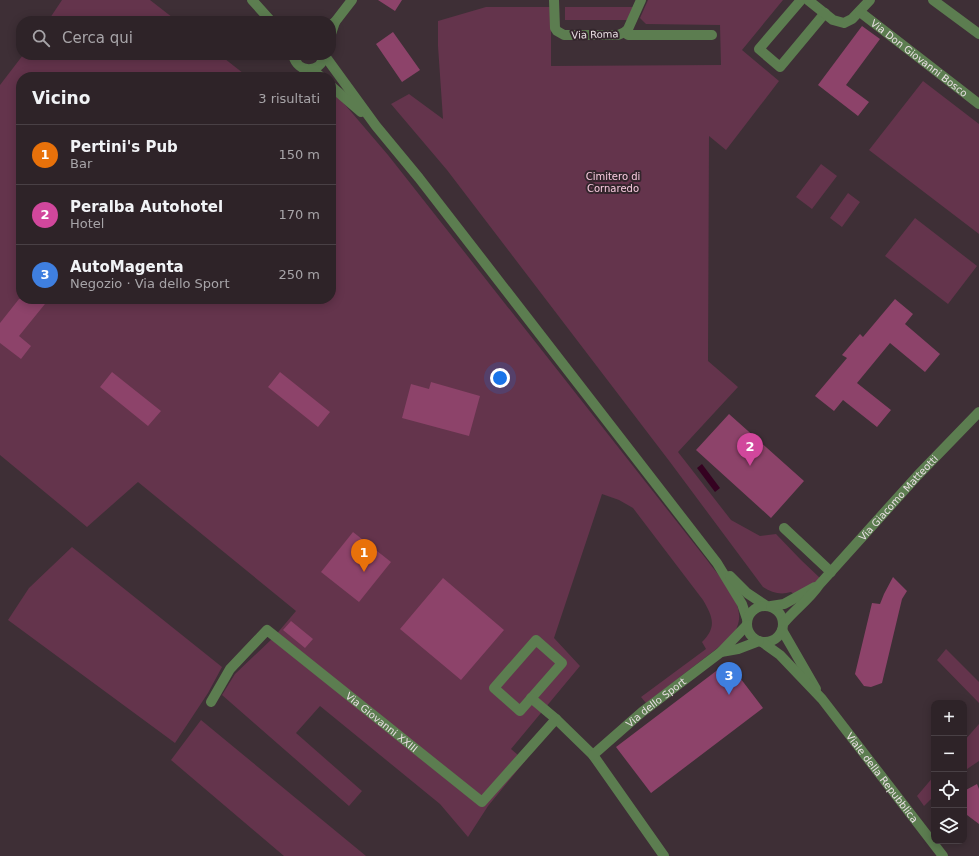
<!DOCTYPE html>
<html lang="it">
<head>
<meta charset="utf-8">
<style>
	body { margin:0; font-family:"DejaVu Sans",sans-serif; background:#362b30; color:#f1f3f6 }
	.controls { position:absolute; right:12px; bottom:12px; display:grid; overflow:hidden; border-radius:8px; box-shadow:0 2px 10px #0003 }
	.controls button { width:36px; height:36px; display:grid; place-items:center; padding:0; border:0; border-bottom:1px solid #494045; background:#2e2328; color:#f1f3f6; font:20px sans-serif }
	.you { position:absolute; left:500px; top:378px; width:14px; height:14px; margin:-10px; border:3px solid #fff; border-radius:50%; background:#1a73e8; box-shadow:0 0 0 6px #1a73e833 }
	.badge { display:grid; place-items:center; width:26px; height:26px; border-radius:50%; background:#0b8043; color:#fff; font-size:13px; font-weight:700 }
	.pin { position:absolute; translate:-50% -33px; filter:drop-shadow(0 1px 2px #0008) }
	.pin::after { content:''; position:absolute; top:21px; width:14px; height:12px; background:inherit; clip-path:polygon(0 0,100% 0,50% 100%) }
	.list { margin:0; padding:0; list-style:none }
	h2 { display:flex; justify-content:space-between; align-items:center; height:52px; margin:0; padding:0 16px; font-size:17px }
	h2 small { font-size:13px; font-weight:400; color:#a7a4a8 }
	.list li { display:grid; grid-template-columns:26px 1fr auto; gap:12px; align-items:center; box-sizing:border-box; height:60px; padding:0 16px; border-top:1px solid #494045 }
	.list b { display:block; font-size:15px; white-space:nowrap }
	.list p { margin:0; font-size:13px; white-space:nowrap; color:#a7a4a8 }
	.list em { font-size:13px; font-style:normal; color:#a7a4a8 }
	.icon { flex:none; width:22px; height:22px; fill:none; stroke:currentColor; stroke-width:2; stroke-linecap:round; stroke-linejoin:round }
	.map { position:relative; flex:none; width:979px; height:856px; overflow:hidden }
	.search { position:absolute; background:#2e2328; box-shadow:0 2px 10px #0003; left:16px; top:16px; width:320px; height:44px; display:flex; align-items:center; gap:10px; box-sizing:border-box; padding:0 14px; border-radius:16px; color:#a7a4a8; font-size:15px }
	.panel { position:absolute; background:#2e2328; box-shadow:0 2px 10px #0003; left:16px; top:72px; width:320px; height:232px; border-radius:16px }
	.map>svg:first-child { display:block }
	.green { fill:#64344c }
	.water { fill:#350221 }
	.building { fill:#8d436a }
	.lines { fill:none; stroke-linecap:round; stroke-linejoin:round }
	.minor { stroke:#5c7d50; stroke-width:10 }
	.labels { text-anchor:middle; stroke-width:4; stroke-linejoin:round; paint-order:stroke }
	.street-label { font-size:10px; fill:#e9dfe3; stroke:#33252c }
	.park-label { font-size:10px; fill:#f8cbdf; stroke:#33252c }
</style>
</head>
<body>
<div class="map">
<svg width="979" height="856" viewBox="0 0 979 856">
	<rect width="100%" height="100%" fill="#3e2f36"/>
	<path class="green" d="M62,0H150L177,21H48Z
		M648,0H783L742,50L779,81L726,150L709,136L708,361L738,387L678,452L731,520L760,536L776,534L801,560L820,578L816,582L795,595L791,592C781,595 772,593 763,587L670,462L447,170L391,104L409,94L443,119L438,46V21L486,7H551V66L721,65L720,25L646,24L640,18Z
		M565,7H634L628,20H565Z
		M23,55H220L248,77H21V299H331V90L335,93L388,155L707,560C720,578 747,604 737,627C736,632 731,636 728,640L646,703L641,697L706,649L702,642C717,627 713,617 703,600L633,508L619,500L602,494L554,638L580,666L511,749L525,761L488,806L468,837L440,804L320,706L296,733L362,791L349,806L222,695L235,674L274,637L296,611L138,482L87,527L0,455V85Z
		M923,81L979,124V234L869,150Z
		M821,164L837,176L812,209L796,197Z
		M848,193L860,202L842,227L830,218Z
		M915,218L977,266L948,304L885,256Z
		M72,547L222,667L208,693L175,743L8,620L29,588Z
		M946,649L979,682V703L937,660Z
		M201,720L366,856H284L171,760Z
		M979,724V761L964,771V741Z
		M934,776V796L924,806L917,796Z"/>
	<path class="water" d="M702,464L720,488L715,492L697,468Z"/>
	<path class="building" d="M378,0H402L395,11Z
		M862,26L880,39L846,85L869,102L858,116L818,85Z
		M393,32L420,70L402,82L376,44Z
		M19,299H49L19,336L31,346L21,359L0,343V323Z
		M895,299L913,314L905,324L940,354L925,372L890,343L857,383L891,410L877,427L843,400L834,411L815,396L847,358L842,355L860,334L863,337Z
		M112,372L161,411L148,426L100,387Z
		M280,372L330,412L318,427L268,387Z
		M431,382L480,396L469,436L402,418L411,384L429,389Z
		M729,414L804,481L771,518L696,450Z
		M353,532L391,562L359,602L321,572Z
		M893,577L907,591L902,599L882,683L871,687L864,686L855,674L872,603L880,604L884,594Z
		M443,578L504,630L461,680L400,629Z
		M291,621L313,639L305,648L283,630Z
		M728,662L763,708L651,793L616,747Z
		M977,784L979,789V824L967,815L964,811V791Z"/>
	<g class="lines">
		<g class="minor">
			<path d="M252,0L271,21"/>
			<path d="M554,0L555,28L557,31L564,35H618L625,32L628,29L641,0"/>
			<path d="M801,0L759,49L780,67L825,13"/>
			<path d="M808,0L833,20L844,23L852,19L870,0"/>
			<path d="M933,0L979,34"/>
			<path id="s1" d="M860,12L979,104"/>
			<path d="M331,25L335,22L352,0"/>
			<path d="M625,32L628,35H712"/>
			<path d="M331,34L335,22"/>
			<path d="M293,55C298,74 320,74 325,55"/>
			<path d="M325,56L376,126L419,178L717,563L742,604L747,619"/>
			<path d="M312,69L321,77"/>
			<path d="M331,86L361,112"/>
			<path d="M784,528L831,572"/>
			<path d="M730,576L747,593L765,605"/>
			<circle cx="765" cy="624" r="18"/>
			<path d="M771,606L784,604L815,587"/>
			<path id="s2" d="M783,624C794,610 809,600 819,585L918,475L979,412"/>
			<path d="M782,630L816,689"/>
			<path d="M536,640L562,663L520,711L494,688Z"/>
			<path id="s3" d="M762,642L780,655L822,699L943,856"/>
			<path d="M721,652L738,649L759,641"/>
			<path d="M531,698L556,719L593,755L664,856"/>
			<path id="s4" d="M211,702L230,669L267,630L482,802L556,719"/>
			<path id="s5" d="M593,755L642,712L721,652L747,625"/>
		</g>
	</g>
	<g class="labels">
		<g class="street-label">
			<text transform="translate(595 34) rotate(-2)" y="4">Via Roma</text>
			<text dy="4" stroke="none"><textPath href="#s1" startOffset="75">Via Don Giovanni Bosco</textPath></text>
			<text dy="4" stroke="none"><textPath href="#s2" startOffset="171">Via Giacomo Matteotti</textPath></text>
			<text dy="4" stroke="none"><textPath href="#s5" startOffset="82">Via dello Sport</textPath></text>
			<text dy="4" stroke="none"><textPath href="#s4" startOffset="239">Via Giovanni XXIII</textPath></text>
			<text dy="4" stroke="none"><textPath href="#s3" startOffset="182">Viale della Repubblica</textPath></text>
		</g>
		<g class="park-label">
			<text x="613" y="180">Cimitero di<tspan x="613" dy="12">Cornaredo</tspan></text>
		</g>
	</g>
</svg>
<div class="controls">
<button>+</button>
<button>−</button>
<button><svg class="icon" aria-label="locate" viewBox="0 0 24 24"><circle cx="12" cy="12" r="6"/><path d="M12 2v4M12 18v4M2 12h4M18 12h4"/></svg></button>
<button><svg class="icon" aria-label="layers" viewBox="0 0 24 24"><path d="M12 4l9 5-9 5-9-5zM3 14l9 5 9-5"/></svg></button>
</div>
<div class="you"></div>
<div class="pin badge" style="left:364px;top:572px;background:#e8710a">1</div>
<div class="pin badge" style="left:750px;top:466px;background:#d1479c">2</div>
<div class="pin badge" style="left:729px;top:695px;background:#3f7fe0">3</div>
<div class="search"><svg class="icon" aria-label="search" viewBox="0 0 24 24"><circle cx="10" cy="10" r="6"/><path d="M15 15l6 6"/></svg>Cerca qui</div>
<section class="panel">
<h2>Vicino<small>3 risultati</small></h2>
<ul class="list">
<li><span class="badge" style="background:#e8710a">1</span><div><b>Pertini's Pub</b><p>Bar</p></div><em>150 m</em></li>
<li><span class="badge" style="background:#d1479c">2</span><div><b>Peralba Autohotel</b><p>Hotel</p></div><em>170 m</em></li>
<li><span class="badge" style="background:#3f7fe0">3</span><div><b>AutoMagenta</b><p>Negozio · Via dello Sport</p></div><em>250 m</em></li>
</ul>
</section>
</div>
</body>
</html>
